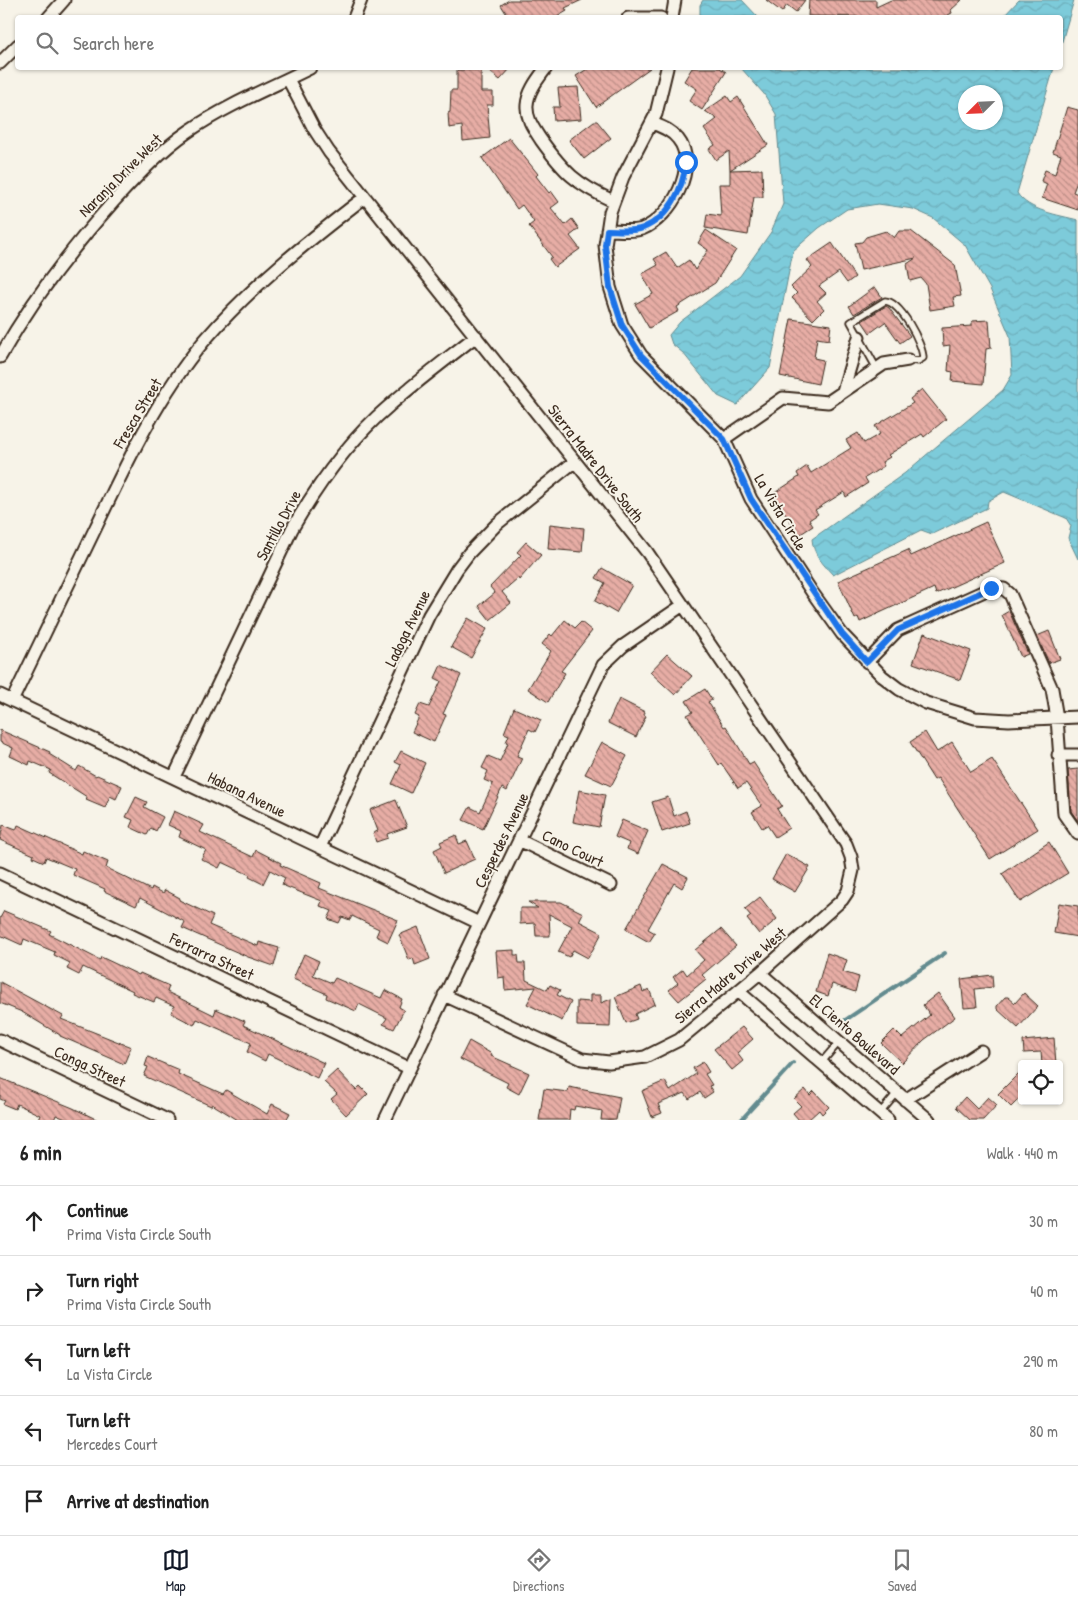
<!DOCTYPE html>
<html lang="en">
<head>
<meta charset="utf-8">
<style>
	body { margin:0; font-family:"Patrick Hand",sans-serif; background:#f6f6f6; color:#222 }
	.controls { position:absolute; right:15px; bottom:15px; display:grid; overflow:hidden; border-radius:5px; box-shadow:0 1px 4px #0004 }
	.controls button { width:45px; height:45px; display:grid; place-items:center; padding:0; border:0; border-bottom:1px solid #e0e0e0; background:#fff; color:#222; font:25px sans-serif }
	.compass { position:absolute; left:958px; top:85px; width:45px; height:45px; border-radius:50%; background:#fff; box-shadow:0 1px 4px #0004; rotate:246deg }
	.stop { position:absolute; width:15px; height:15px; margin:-11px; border:4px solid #1a73e8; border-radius:50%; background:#fff }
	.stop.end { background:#1a73e8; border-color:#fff; box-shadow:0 1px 5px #0008 }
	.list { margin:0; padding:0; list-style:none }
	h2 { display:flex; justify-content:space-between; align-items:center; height:65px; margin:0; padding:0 20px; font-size:21px }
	h2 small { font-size:16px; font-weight:400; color:#767676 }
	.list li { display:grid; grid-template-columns:32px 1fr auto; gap:15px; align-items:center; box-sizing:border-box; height:70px; padding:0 20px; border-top:1px solid #e0e0e0 }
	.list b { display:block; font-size:19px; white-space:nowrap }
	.list p { margin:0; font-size:16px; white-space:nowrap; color:#767676 }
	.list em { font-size:16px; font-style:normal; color:#767676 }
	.icon { flex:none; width:28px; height:28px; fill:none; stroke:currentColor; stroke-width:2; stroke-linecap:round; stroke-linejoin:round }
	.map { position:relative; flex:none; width:1078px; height:1120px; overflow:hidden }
	.search { position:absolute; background:#fff; box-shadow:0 1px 4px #0004; left:15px; right:15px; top:15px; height:55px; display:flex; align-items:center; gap:12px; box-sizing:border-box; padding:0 18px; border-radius:5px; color:#767676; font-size:19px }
	.sheet { height:415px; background:#fff }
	nav { display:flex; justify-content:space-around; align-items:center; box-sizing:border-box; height:70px; border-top:1px solid #e0e0e0; background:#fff; font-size:14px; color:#767676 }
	nav a { display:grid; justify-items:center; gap:2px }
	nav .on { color:#111827 }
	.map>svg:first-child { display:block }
	.water { fill:url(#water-waves); stroke:#638b8f; fill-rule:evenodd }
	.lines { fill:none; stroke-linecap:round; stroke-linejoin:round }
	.stream { stroke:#638b8f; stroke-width:4 }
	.building { fill:url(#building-back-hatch); stroke:#3b2a1e }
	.service-casing { stroke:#3b2a1e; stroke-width:9 }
	.minor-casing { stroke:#3b2a1e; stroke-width:15 }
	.service { stroke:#f7f3e8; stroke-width:5.5 }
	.minor { stroke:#f7f3e8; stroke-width:11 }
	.route { stroke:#1a73e8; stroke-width:6 }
	.labels { text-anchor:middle; stroke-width:4; stroke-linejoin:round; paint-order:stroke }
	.street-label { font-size:16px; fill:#3b2a1e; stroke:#f7f3e8 }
</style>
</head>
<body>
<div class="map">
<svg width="1078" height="1120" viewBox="0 0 1078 1120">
	<defs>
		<pattern id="water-waves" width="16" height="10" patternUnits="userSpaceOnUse" patternTransform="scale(1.25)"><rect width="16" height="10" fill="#7dcbda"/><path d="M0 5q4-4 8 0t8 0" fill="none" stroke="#6daebb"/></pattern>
		<pattern id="building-back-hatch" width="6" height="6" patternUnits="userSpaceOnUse" patternTransform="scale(1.25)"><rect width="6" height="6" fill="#e7ada5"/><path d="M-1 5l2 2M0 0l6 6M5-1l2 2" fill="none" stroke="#bc8d86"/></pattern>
	</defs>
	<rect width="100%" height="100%" fill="#f7f3e8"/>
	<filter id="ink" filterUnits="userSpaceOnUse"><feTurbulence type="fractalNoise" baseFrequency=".02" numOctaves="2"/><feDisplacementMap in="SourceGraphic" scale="10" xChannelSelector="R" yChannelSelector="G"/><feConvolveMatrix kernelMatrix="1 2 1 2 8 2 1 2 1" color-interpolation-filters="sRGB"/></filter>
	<g filter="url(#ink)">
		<path class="water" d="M703,0H742L758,17H700V5Z
			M1019,0H1074L1061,45L1060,18L1003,17Z
			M741,68H1054L1017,193C1028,211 1059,215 1078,220V559L1068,538L1071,526L1066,518L1004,492L988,501L987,508L932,534L921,530L833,575C823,564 813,554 812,539L905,473L1003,390L1012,375L1010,336L990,289L965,245L933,218L913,209L878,204L847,209L819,228L793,251L770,368L737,405L718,396L683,353L672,344L669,335L680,322L740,276L771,232L783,204L776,114L764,94ZM996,92V122H966V92Z"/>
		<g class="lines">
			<path class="stream" d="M841,1023L945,953
				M741,1120L793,1063"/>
		</g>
		<path class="building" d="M509,0H582L565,8L567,11L555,18H509L501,5Z
			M766,0H805L796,12L787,5L782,12Z
			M809,0H876V7L891,0H962L951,10L952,13L942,18L808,16Z
			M485,68H511L500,80Z
			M589,68H650L596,107L576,76Z
			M692,68H720L726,72L702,110L689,101L697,89L684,81Z
			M457,70H481V92H493V105H487L490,138L463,141L462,126L449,128L448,113L450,112L451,90H457Z
			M578,87L581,119L554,121L553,107H560L558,88Z
			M727,96L731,102L738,97L768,145L730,170L729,151L716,160L709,149L715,145L704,129L717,119L705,111Z
			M1067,107L1078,110V179L1073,192L1078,194V210L1042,198L1047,184L1041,181L1045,170L1055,174L1061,155L1053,152Z
			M594,121H597L611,138L584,159L569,140Z
			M509,138L538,174L536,176L549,193L551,191L559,202L551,208L565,225L572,219L579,229L570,236L580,249L555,267L549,259L552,257L529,226L534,222L522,205L517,209L482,158Z
			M762,169L763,197H754L748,235L705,228L707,214L721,216L719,184H730V170Z
			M706,230L736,250L715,283L677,307L679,311L649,328L635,304L653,294L642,274L658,265L654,259L666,252L677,268L689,260L695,270L708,250L698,243Z
			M886,231L894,238L899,231H911L955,265L961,296L953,297L955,306L930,310L926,284L921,278L910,281L907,264L916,258L861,270L855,243L862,242L866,237Z
			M832,243L855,277L847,283L839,272L819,286L826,293L817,301L824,309L813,320L792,298L797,293L791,287L812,267L807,260Z
			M875,287L882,297L854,314L849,306Z
			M886,306L889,308L910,336L900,343L885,322L870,333L862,321Z
			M791,319L831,325L829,340L817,338L814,358L823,360L818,384L780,376Z
			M989,320L991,348L986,349L983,384L952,381L953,372L948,371L950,345L943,346L942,328L972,326V321Z
			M922,389L946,419L924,437L922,434L888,455L890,457L882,462L884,466L865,478L868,483L846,497L844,492L815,510L818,514L809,520L813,526L799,535L773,494L799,477L797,473L807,466L811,473L851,448L846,440L858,433L864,443L880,434L875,426L913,403L910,399Z
			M986,522L1005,563L936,594L934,588L860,622L858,617L855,619L838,581L908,550L911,556Z
			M550,524L584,528L582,552L548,549Z
			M526,542L541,555L519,580L518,578L502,592L511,603L490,620L479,606L495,593L490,587L521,555L517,552Z
			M602,568L632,585L616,613L595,601L605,583L596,578Z
			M1009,611L1028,654L1021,657L1002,615Z
			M468,618L487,629L471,658L451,647Z
			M565,620L575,628L581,622L592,631L561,671L565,673L548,702L528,689L551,651L542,644L550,634L552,636Z
			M1049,631L1060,659L1049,663L1037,636Z
			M924,633L971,651L960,680L913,663Z
			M667,654L692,676L675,695L650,672Z
			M441,665L461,675L443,714L446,715L434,742L412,732L419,717L415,715L420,704L429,707L441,681L435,678Z
			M705,689L712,700L708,702L724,727L726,726L749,764L753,762L782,806L777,809L789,828L775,837L767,825L762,828L752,812L762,806L746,783L738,788L721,763L719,765L687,715L693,712L686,701Z
			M619,699L645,712L644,715L646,716L636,737L608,723Z
			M514,708L541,720L535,732L529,729L517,756L522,758L507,791L502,788L483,829L463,820L470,807L480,812L493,784L484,780L488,771L482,768L488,756L500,761L508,743L506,742L509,735L504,733Z
			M0,730L50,752L49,754L76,771L79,766L96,776L97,775L122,786L116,799L110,796L105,808L86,800L87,797L49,773L51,770L30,761L29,765L10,756L13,748L0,742Z
			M925,732L937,752L952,742L971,772L992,759L1038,829L990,859L938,778L934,780L910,742Z
			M602,742L627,756L611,786L585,774Z
			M401,751L425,763L411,793L392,784L401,765L395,762Z
			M1078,769V821L1071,811L1068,770Z
			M579,790L605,795L599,827L573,822Z
			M136,797L147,802L144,807L163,817L156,831L151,828L147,835L130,827L133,820L126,817Z
			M668,797L674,816L686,811L690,823L662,832L652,802Z
			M396,800L407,827L387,834L388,838L376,842L373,833L378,831L370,810Z
			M174,811L204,825L200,832L253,857L256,850L281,863L280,865L321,883L319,888L398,920L388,942L376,936L379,929L352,916L350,920L342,917L339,923L328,919L332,911L320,906L322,901L282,885L285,878L270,870L263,884L249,877L250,875L222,862L219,868L201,859L206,850L179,837L181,831L168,825Z
			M622,820L648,831L638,854L627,849L629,843L615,837Z
			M3,825L16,830L18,825L82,854L83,851L108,862L106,868L151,890L152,887L163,893L165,890L180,898L179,900L213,916L209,925L258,946L259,942L279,948L274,966L248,957L182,928L185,922L140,898L136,906L104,891L105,889L73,875L75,869L46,857L44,862L33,857L34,855L0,840Z
			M456,835L459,844L467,841L475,859L444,873L434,850L442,846L440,842Z
			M1049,842L1068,873L1020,902L1002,874Z
			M786,854L810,867L795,892L772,879Z
			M663,864L688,877L682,888L674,883L648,929L655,933L649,942L626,929Z
			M760,897L777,919L759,934L747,919L751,916L745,909Z
			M528,902H561L583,913L579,921L602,933L588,958L573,950L569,957L558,952L572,926L549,914L550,936H536L535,923L520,924V908H538Z
			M1059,903L1078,906V937L1054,933Z
			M4,911L51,931L49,934L100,960L101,957L139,975L140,973L169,986L167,992L214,1015L216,1009L245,1021L243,1025L324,1063L317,1078L268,1054L265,1061L247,1052L251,1043L197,1019L194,1025L171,1013L174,1006L156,998L154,1002L132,993L133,991L83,967L79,975L67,969L70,963L54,955L55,952L24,939L22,945L0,935V918Z
			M418,927L430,959L415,965L413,958L409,960L399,935Z
			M721,929L736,946L702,975L706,979L679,1001L669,990L678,983L673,977L683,969L687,975L704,960L695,950Z
			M514,950V955H518L519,963H525L526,980L547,990L550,985L560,990L557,995L571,1002L562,1021L527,1004L536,987L505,990L504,977L498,978L496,951Z
			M827,953L847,960L843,972L859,977L855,992L832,984L828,996L816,992Z
			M304,954L319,961L313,975L332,983L335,978L381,998L385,990L402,999L399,1007L404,1010L394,1029L383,1024L387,1018L359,1004L356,1011L326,998L327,994L293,979Z
			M992,975L993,987L975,989L977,1007L964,1008L961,979Z
			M0,982L63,1016L61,1019L131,1047L124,1064L60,1036V1035L22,1012L0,1003Z
			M641,986L643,992L649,989L655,1004L635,1014L637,1019L626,1023L615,997Z
			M938,993L955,1017L924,1040L902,1063L881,1043L894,1030L902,1038L930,1015L923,1005Z
			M1024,993L1038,1006L1018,1028L997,1009V1006L1005,997H1008L1015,1003Z
			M590,995H601V1003L611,999L610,1027L577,1026V1001L590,1002Z
			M742,1027L753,1039L737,1053L743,1061L732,1070L714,1049Z
			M1054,1038L1056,1064H1042L1041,1052L1024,1053L1023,1041Z
			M469,1041L492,1054L491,1056L529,1073L519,1094L506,1087L508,1083L460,1059Z
			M148,1057L179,1070L178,1074L223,1094L226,1090L267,1114L272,1104L290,1113L286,1120H238L212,1104L211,1106L144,1076L148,1067L145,1066Z
			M703,1062L709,1072L705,1074L712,1085L709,1086L713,1092L704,1098L700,1092L689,1099L685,1093L658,1104L662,1113L652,1117L642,1091L665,1081L670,1091L696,1074L693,1068Z
			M337,1070L356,1090L360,1086L368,1094L346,1115L331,1099L337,1094L324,1082Z
			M1022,1070V1096L1011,1107L998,1094Z
			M0,1078L73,1108L98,1120H68L56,1115L54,1120H38L40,1115L17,1104L15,1109L3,1104L5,1101L0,1099Z
			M569,1087L620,1097L616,1120H601L602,1111L575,1106L574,1110L570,1109L569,1120H539L544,1089L568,1092Z
			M805,1089L810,1095L814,1091L829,1107L822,1114L819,1110L808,1120H799L793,1113L801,1106L794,1099Z
			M965,1097L977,1109L988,1097L997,1105L983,1120H970L956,1107Z"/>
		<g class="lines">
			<g class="service-casing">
				<path id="service" d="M877,369L851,322L885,301C900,301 923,344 923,358L918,361L908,360
					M821,1063L839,1042
					M880,1113L897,1093"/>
			</g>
			<g class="minor-casing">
				<path id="minor" d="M48,18L64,0
					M354,18L361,0
					M628,18H661
					M672,18L675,0
					M0,63L18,45
					M546,68C538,79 528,91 527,105C526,119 534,129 541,140C564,172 576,184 613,201
					M667,68L656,114L623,177L610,212L605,245L610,287L622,325L641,355L724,439L751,499L812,592L842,634L882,676L899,689L926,703L975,718L1009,720L1078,717
					M288,79L314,129L329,152L647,552L846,844L851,857L853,870L848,891L842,900L760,973L679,1040L645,1057L609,1062L582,1059L444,995
					M607,230C618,230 633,232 642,229C671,218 700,166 678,139C671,130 662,127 652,123
					M0,357C32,300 71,249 114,201C137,176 161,150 189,131C227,105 270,88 310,68
					M843,391L859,337
					M724,439L783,398L828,402L884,364L908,360
					M867,662L898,630L991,588L1004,589L1010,594L1052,689L1057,718L1064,814L1078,834
					M0,695L479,923
					M12,701C40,643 68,585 96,527C127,462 158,396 204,341C251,286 308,241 365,197
					M1058,755H1078
					M174,777L292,529C318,484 349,440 389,406C417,381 447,359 476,336
					M519,840L611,885
					M320,847L429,615L457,569L469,553L497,524L574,462
					M0,873L409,1068
					M760,973L929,1120
					M738,991L888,1120
					M0,1040L167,1120
					M905,1100L981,1051
					M385,1120L603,665L623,646L683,605"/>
			</g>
			<use href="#service" class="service"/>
			<use href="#minor" class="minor"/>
		</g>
	</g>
	<g class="lines" filter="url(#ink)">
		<path class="route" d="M686,162C683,189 670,217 643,228C633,232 618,230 607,230L605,245L610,287L622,325L641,355L724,439L751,499L842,634L867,662L898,630L991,588"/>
	</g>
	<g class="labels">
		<g class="street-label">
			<text transform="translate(120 175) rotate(-45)" y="6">Naranja Drive West</text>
			<text transform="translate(137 413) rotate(-59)" y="6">Fresca Street</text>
			<text transform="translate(596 463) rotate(52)" y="6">Sierra Madre Drive South</text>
			<text transform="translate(781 512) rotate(59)" y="6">La Vista Circle</text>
			<text transform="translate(278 525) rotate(-62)" y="6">Santillo Drive</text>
			<text transform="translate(407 628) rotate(-64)" y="6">Ladoga Avenue</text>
			<text transform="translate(247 794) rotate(26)" y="6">Habana Avenue</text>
			<text transform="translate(501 840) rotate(-64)" y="6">Cesperdes Avenue</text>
			<text transform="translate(573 848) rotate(26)" y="6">Cano Court</text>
			<text transform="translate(212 956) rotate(25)" y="6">Ferrarra Street</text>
			<text transform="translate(730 975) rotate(-40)" y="6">Sierra Madre Drive West</text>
			<text transform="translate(855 1034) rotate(41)" y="6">El Ciento Boulevard</text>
			<text transform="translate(90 1066) rotate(25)" y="6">Conga Street</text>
		</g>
	</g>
</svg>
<div class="controls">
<button><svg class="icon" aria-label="locate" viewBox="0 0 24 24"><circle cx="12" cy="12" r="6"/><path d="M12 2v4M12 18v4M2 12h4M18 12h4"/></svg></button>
</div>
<svg class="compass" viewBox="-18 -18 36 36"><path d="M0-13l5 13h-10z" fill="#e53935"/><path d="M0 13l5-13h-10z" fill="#767676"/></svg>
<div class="stop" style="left:686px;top:162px"></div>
<div class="stop end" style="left:991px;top:588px"></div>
<div class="search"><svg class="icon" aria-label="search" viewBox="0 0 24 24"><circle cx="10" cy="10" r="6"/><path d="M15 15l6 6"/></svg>Search here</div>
</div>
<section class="sheet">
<h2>6 min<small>Walk · 440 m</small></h2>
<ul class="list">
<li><svg class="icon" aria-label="ahead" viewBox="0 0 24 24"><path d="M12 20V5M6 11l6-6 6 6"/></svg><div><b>Continue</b><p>Prima Vista Circle South</p></div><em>30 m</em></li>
<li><svg class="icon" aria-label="right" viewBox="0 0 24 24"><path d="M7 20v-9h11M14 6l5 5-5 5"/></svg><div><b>Turn right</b><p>Prima Vista Circle South</p></div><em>40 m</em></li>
<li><svg class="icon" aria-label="left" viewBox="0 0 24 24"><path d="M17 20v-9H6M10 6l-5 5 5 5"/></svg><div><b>Turn left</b><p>La Vista Circle</p></div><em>290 m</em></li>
<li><svg class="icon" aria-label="left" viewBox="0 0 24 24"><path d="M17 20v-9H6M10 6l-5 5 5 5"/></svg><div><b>Turn left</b><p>Mercedes Court</p></div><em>80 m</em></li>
<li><svg class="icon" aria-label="arrive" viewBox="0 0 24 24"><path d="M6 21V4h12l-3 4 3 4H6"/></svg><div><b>Arrive at destination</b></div></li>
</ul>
</section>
<nav>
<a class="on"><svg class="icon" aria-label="map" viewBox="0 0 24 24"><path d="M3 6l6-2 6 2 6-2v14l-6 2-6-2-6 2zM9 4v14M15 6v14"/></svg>Map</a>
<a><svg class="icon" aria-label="directions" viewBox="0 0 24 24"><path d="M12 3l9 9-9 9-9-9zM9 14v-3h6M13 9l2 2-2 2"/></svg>Directions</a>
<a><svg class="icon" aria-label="saved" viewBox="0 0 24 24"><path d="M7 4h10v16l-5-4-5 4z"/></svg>Saved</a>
</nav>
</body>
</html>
